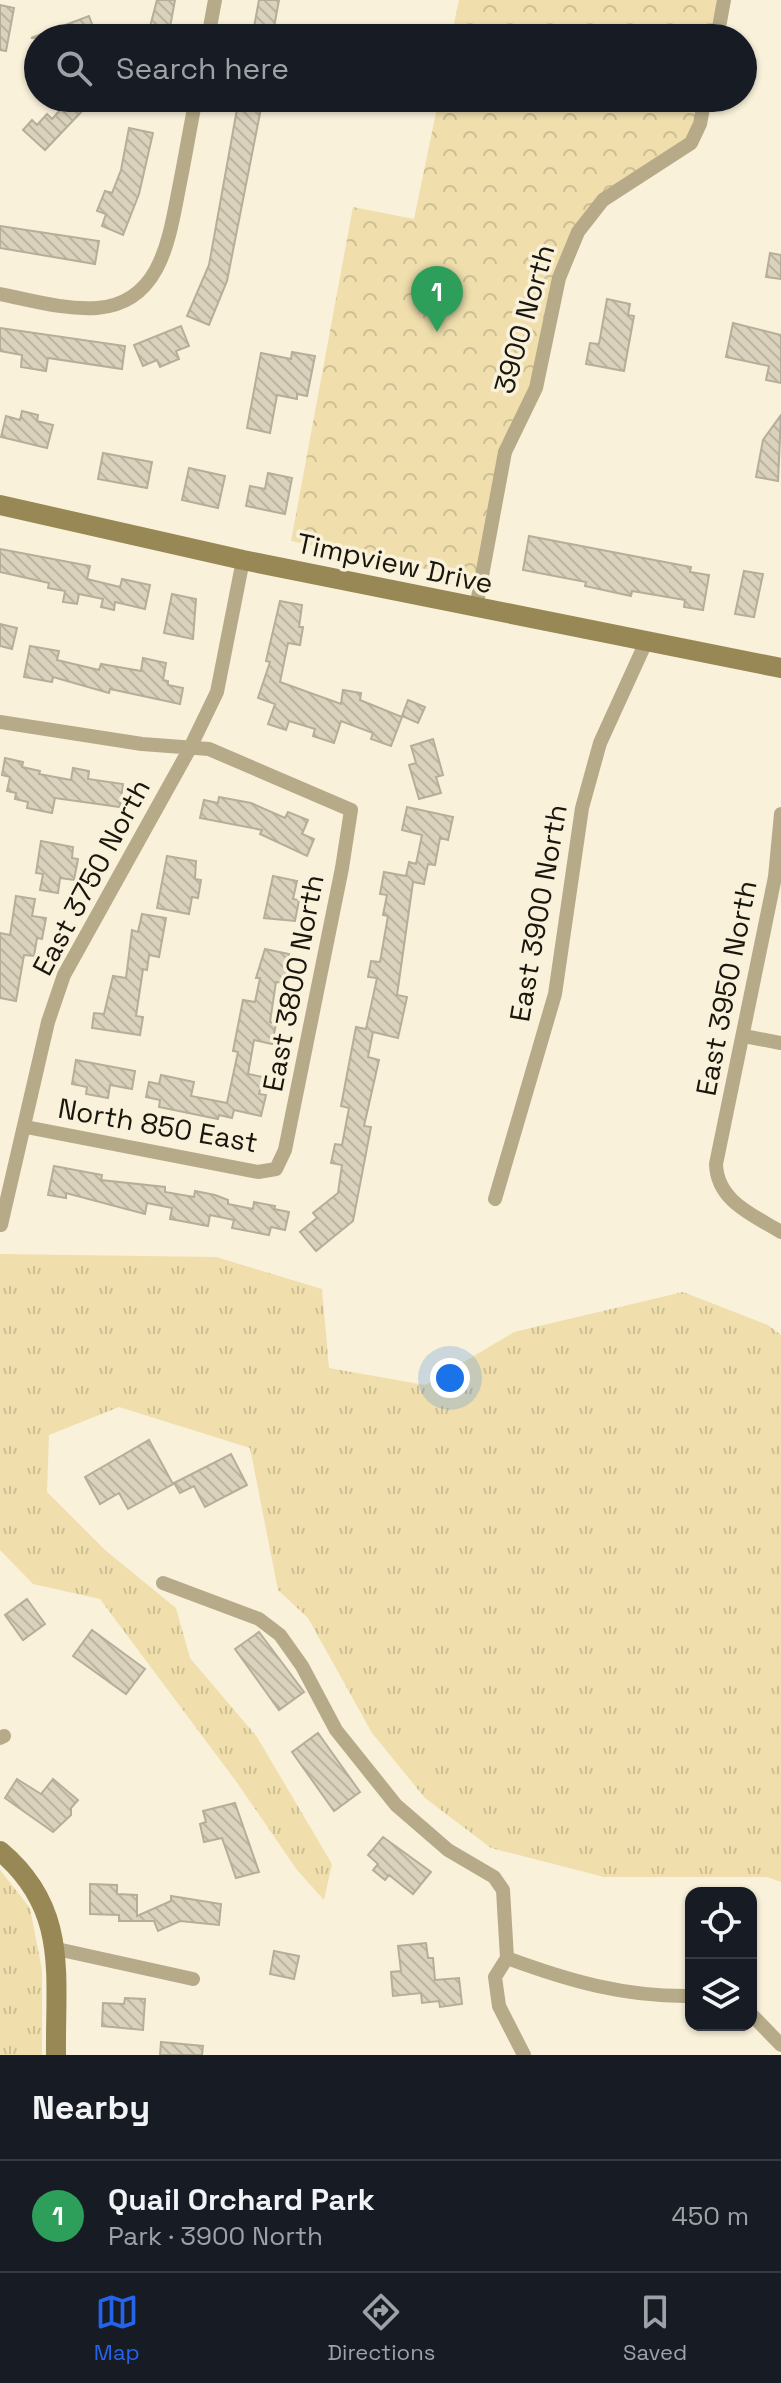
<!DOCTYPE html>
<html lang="en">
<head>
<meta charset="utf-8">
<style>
	body { margin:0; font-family:"Space Grotesk",sans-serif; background:#242831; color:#f1f3f6 }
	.controls { position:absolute; right:24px; bottom:24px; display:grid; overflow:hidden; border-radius:16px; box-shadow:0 2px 6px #0004 }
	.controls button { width:72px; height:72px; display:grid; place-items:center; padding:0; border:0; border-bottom:2px solid #363941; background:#171b24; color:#f1f3f6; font:40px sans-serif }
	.you { position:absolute; left:450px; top:1378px; width:28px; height:28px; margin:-20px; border:6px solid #fff; border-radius:50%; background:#1a73e8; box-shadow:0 0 0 12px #1a73e833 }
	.badge { display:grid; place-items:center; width:52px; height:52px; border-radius:50%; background:#2563eb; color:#fff; font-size:26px; font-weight:700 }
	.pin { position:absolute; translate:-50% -66px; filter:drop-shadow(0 2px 4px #0008) }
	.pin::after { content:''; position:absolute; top:42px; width:28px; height:24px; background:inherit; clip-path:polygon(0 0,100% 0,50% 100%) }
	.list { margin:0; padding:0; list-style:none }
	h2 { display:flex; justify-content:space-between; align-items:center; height:104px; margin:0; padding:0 32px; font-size:34px }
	h2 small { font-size:26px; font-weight:400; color:#9ea1a6 }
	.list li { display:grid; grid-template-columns:52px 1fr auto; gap:24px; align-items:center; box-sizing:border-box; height:112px; padding:0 32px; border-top:2px solid #363941 }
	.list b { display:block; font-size:30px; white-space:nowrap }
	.list p { margin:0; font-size:26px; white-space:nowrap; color:#9ea1a6 }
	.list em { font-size:26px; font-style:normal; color:#9ea1a6 }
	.icon { flex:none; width:44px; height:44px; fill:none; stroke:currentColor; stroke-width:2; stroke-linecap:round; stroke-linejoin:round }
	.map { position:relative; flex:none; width:781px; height:2055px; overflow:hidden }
	.search { position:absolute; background:#171b24; box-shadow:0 2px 6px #0004; left:24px; right:24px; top:24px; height:88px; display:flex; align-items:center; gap:20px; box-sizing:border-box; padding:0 28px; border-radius:44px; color:#9ea1a6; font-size:30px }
	.sheet { height:216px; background:#171b24 }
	nav { display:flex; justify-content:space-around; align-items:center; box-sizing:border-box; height:112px; border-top:2px solid #363941; background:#171b24; font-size:22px; color:#9ea1a6 }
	nav a { display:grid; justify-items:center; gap:4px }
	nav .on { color:#2563eb }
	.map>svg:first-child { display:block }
	.grass { fill:url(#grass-tufts) }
	.forest { fill:url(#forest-crowns) }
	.building { fill:url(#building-back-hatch); stroke:#b5ae98; stroke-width:2 }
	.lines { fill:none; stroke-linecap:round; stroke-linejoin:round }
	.street { stroke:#b6aa89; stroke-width:14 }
	.secondary { stroke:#988855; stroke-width:20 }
	.labels { text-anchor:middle; stroke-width:7; stroke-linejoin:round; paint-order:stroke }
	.street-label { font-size:28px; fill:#19160e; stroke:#f9f1da }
</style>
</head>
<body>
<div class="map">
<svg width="781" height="2055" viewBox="0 0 781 2055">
	<defs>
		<pattern id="grass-tufts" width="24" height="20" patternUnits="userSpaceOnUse" patternTransform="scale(2)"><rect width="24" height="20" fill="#f0dfad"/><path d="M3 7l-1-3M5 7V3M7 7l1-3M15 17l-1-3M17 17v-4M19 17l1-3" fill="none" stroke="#cdbf94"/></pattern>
		<pattern id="forest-crowns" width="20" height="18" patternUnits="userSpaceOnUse" patternTransform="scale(2)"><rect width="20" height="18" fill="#f0dfad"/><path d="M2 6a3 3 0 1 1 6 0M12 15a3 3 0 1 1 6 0" fill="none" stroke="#cdbf94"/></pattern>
		<pattern id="building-back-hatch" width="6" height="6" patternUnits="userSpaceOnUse" patternTransform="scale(2)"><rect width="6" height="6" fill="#dad2bc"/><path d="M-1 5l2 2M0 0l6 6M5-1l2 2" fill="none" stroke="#bab4a0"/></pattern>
	</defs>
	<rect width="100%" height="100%" fill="#f9f1da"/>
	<path class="grass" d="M0,1254L216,1257L322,1289L329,1368L425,1385L514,1332L683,1292L768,1325L781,1335V1882L767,1877H604L491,1848L425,1798L372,1733L308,1618L278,1590L250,1448L119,1407L49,1435L47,1492L105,1550L176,1608L190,1658L257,1737L332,1864L324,1900L297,1870L238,1784L100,1599L33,1584L0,1550Z
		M0,1870L30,1908L42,1970V2055H0Z"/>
	<path class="forest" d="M459,0H721L714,38H451Z
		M439,98H702L688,142L575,231L533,387L500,452L478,580L291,541L353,207L414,219Z"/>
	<path class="building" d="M157,0H175L168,38H147Z
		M259,0H279L272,38H252Z
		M0,5L14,8L6,51L0,50Z
		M89,16L93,27L60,38H31Z
		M71,98L84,109L45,150L23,130L32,120L37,125L47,114L52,119Z
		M239,98H263L227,281L209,325L187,316L209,265Z
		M129,128L153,133L139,194L123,235L102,226L106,214L97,211L105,191L112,193L121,170Z
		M0,226L99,241L95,264L0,248Z
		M770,253L781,255V279L766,277Z
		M607,299L630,304L628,315L634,316L624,371L586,364L590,343L599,344Z
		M733,323L781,335V383L766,380L769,366L726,357Z
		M181,326L189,346L176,351L179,359L160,367L157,360L143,366L134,345Z
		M0,328L125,346L122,369L48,358L46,371L21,367L22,355L0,351Z
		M292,352L315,356L307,396L297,394V399L277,395L270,433L247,428L261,353L291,359Z
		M22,411L38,415L37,421L53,425L47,448L1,437L6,416L20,420Z
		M781,415L778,481L756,477L763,440Z
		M103,453L152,462L147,488L98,479Z
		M189,468L225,476L218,508L182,500Z
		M268,473L292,478L285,514L246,506L250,486L265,489Z
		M529,536L691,567L690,572L709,575L703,610L684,607L685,600L632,591L631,596L585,586L586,582L523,570Z
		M0,549L90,566L87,579L120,587L122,579L150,585L145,609L115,602L114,610L101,607L103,599L79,594L77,604L63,602L65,591L48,588L49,583L0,572Z
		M744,571L763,574L754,617L735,614Z
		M172,594L196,599L193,639L164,633Z
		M280,601L302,605L299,627H303L300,645L288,643L280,682L341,704L343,690L361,693L360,700L402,717L391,746L371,739L373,733L341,721L334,743L313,736L315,729L289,721L286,730L268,724L275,704L258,698L270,662L266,661Z
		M0,624L17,628L12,649L0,646Z
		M30,646L59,651L57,660L99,670L101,664L141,671L143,658L166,663L163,680L168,681V685L183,688L180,704L110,689L109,693L53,677L52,682L24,677Z
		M408,700L425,707L418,723L402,716Z
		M433,739L443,775L436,777L441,793L419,799L409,765L416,763L411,746Z
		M5,758L23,762L22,767L40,771L39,774L71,780L73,768L89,771L88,779L123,784L120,807L55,798L52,813L27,808L28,802L15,799L16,793L7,791L10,777L2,775Z
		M219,797L251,803L285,818L288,812L308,820L302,834L314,839L307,856L260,834L262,830L200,818L204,800L218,803Z
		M407,807L453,817L448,840L440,838L435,865L428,864L424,884L413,882L397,995L407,997L398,1038L373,1032L368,1057L379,1060L364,1126L371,1127L353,1221L316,1251L300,1232L317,1218L313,1213L338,1193L342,1165L331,1163L335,1144L342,1145L349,1108L341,1106L356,1027L366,1029L377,978L368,977L371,961L380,962L388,916L383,915L387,895L380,894L384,872L406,876L409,862L416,864L422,835L402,830Z
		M41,841L73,847L72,858L78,859L74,880L60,878L58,893L40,890L43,874L36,873Z
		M167,856L196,861L195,879L201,880L198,898L192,897L189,914L157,908Z
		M273,876L297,881L293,899L299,900L295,921L264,918Z
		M16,896L35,899L32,916L46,918L42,939L37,938L34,956L24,955L16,1001L0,998V933L10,935Z
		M142,914L166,918L159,957L149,955L147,970L143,969L136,1016L143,1017L140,1035L92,1028L94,1013L104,1014L113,976L126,978L132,930L138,932Z
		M265,949L289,954L284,983L276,982L270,1022L276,1024L272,1044L254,1040L248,1074L263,1077L259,1094L266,1095L261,1116L234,1110L232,1118L219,1115L218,1119L159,1107L160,1100L146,1097L149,1082L159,1084L161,1075L194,1082L191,1096L227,1103L238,1052L233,1051L243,1000L255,1002L260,978H256Z
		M76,1060L135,1071L132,1089L110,1085L108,1098L86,1094L87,1087L72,1084Z
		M54,1166L102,1175L101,1180L165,1187V1192L194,1197L195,1191L215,1195L228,1200V1204L253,1209L254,1202L275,1206L274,1209L289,1212L285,1230L271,1227L269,1235L232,1228L234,1220L210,1215L208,1226L170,1219L172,1208L147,1203L145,1214L66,1193V1198L48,1195Z
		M149,1440L173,1484L128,1509L119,1493L100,1504L85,1477Z
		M231,1454L247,1485L205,1507L194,1486L180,1493L174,1483Z
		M27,1599L45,1624L23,1640L5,1615Z
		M92,1630L145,1669L126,1694L73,1656Z
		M259,1632L304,1692L279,1710L235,1649Z
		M318,1733L360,1792L334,1811L292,1752Z
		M17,1779L41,1794L53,1779L78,1800L71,1808V1815L53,1832L5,1798Z
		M235,1803L259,1872L236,1878L222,1838L204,1842L200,1824L206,1822L203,1811Z
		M383,1837L431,1872L413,1894L389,1875L385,1880L373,1870L378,1864L368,1855Z
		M90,1884L117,1885V1894L137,1895V1916L171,1901V1896L221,1904L219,1925L180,1921L158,1931L154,1921H119V1915L90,1914Z
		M426,1943L428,1958H433L435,1980L459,1978L462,2004L440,2007L439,2001L422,2003L421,1993L393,1996L391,1972L401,1971L398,1946Z
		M274,1951L299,1956L294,1979L270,1974Z
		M125,1998L145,1999L143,2030L102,2026L103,2003L124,2004Z
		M161,2042L203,2046L202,2055H160Z"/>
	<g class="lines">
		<path class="street" d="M208,38L215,0
			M717,38L724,0
			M0,294C31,300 64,310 97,308C161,303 169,239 179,188C185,158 190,128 196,98
			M476,608L505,452L536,388L559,278L578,232L603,200L691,143L700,124L705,98
			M0,722L142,744L209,749L351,810L342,868L285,1150L276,1169L258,1172L26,1127
			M781,814L775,877L716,1164C717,1201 753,1215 781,1232
			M744,1036L781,1043
			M495,1199L555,994L582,808L600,743L646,642
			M1,1225L48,1022L64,975L189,750L217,692L243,560
			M163,1583L259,1619L280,1635L302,1666L336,1730L396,1805L448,1850L494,1877L503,1890L507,1958
			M0,1738L4,1736
			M57,1949L193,1979
			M507,1958C569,1981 625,1997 691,1996
			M507,1958L495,1977L499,2006L524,2055
			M751,2014L781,2045"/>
		<path class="secondary" d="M0,505L243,560L781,668
			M0,1851C69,1909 55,1974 56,2055"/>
	</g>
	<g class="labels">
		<g class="street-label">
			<text transform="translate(524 319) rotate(-74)" y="10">3900 North</text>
			<text transform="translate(395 563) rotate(12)" y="10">Timpview Drive</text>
			<text transform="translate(91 877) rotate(-62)" y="10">East 3750 North</text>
			<text transform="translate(538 913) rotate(-80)" y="10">East 3900 North</text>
			<text transform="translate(293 983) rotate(-79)" y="10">East 3800 North</text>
			<text transform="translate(726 988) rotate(-79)" y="10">East 3950 North</text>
			<text transform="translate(158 1125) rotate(10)" y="10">North 850 East</text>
		</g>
	</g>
</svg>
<div class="controls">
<button><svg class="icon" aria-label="locate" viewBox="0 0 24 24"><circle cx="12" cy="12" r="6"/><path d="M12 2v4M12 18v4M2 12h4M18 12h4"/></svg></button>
<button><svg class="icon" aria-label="layers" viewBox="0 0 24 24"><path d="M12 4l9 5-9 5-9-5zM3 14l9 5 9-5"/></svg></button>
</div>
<div class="you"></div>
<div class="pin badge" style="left:437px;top:332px;background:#2e9e5b">1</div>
<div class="search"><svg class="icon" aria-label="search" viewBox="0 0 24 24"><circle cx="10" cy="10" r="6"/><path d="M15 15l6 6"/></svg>Search here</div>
</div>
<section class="sheet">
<h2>Nearby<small></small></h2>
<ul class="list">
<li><span class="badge" style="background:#2e9e5b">1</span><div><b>Quail Orchard Park</b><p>Park · 3900 North</p></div><em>450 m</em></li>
</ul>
</section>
<nav>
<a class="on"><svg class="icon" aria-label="map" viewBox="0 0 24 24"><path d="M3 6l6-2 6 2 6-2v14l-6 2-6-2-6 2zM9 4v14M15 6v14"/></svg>Map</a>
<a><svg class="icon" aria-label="directions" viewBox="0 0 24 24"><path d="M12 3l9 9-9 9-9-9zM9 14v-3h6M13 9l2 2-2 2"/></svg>Directions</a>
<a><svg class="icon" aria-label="saved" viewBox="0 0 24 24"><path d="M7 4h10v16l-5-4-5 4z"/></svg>Saved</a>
</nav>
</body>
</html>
